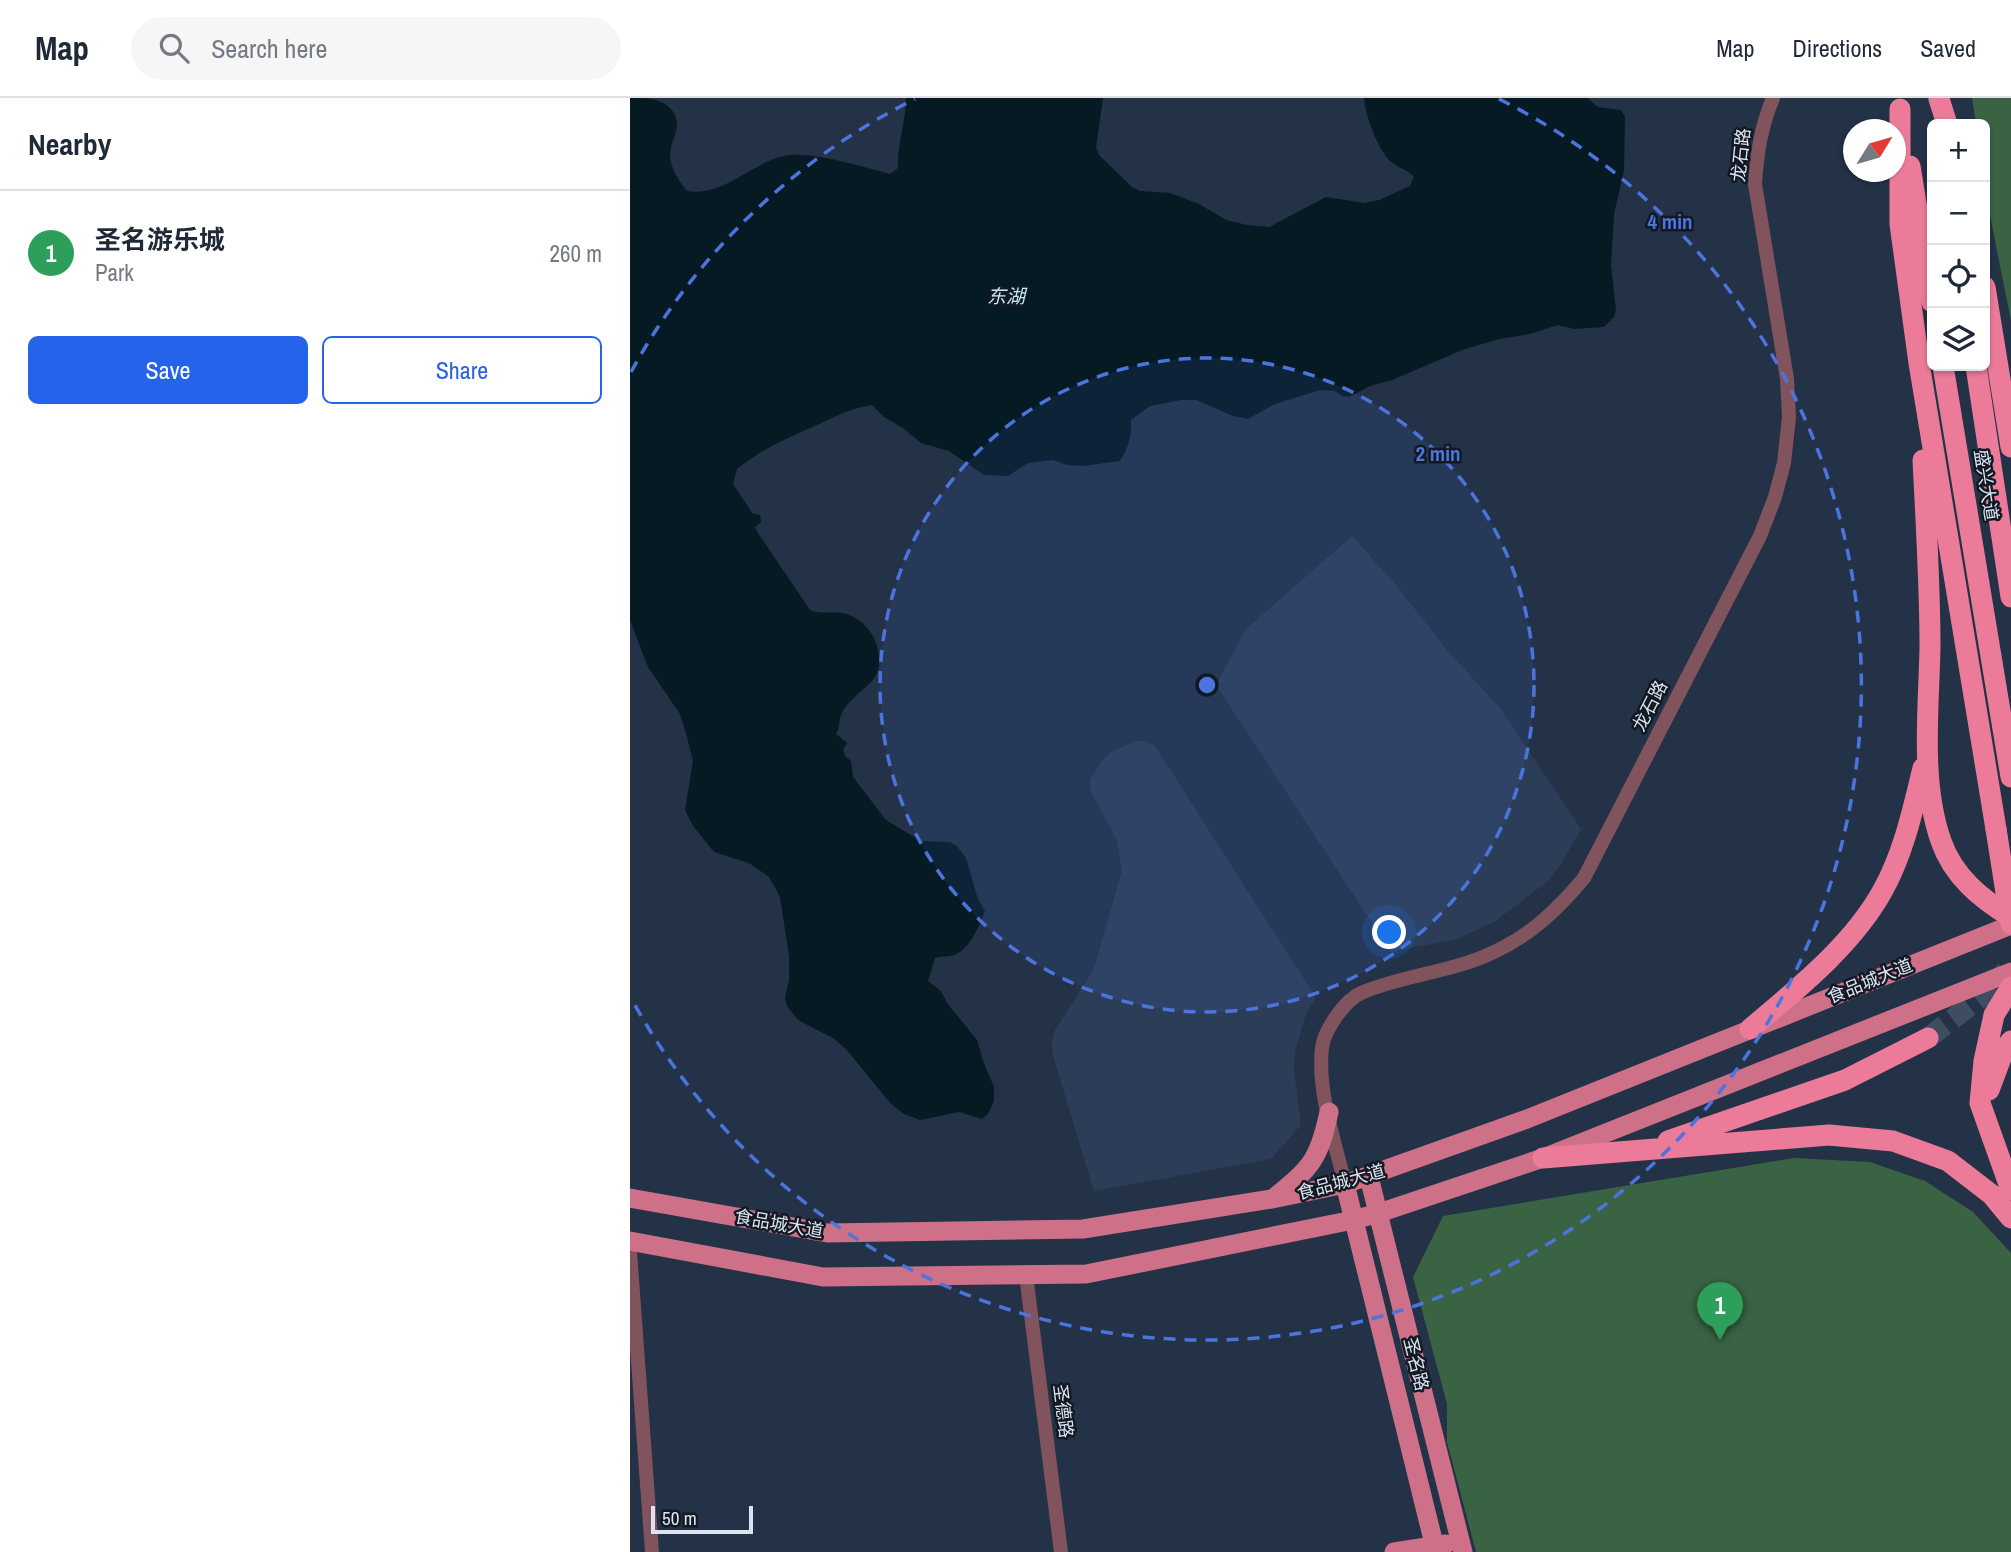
<!DOCTYPE html>
<html lang="en">
<head>
<meta charset="utf-8">
<style>
	body { margin:0; font-family:"Archivo Narrow","Noto Sans SC",sans-serif; background:#f6f6f7; color:#1f2937 }
	.controls { position:absolute; right:21px; top:21px; display:grid; overflow:hidden; border-radius:10px; box-shadow:0 2px 5px #0004 }
	.controls button { width:63px; height:63px; display:grid; place-items:center; padding:0; border:0; border-bottom:2px solid #e0e1e3; background:#fff; color:#1f2937; font:35px sans-serif }
	.compass { position:absolute; left:1213px; top:21px; width:63px; height:63px; border-radius:50%; background:#fff; box-shadow:0 2px 5px #0004; rotate:53deg }
	.scale { position:absolute; left:21px; bottom:18px; width:102px; box-sizing:border-box; padding-left:7px; border:4px solid #dbe5f2; border-top:0; font-size:19px; line-height:24px; white-space:nowrap; color:#dbe5f2; -webkit-text-stroke:5px #131923; paint-order:stroke }
	.you { position:absolute; left:760px; top:835px; width:24px; height:24px; margin:-18px; border:5px solid #fff; border-radius:50%; background:#1a73e8; box-shadow:0 0 0 10px #1a73e833 }
	.badge { display:grid; place-items:center; width:46px; height:46px; border-radius:50%; background:#2563eb; color:#fff; font-size:23px; font-weight:700 }
	.pin { position:absolute; translate:-50% -58px; filter:drop-shadow(0 2px 4px #0008) }
	.pin::after { content:''; position:absolute; top:37px; width:24px; height:21px; background:inherit; clip-path:polygon(0 0,100% 0,50% 100%) }
	.list { margin:0; padding:0; list-style:none }
	h2 { display:flex; justify-content:space-between; align-items:center; height:91px; margin:0; padding:0 28px; font-size:30px }
	h2 small { font-size:23px; font-weight:400; color:#747a83 }
	.list li { display:grid; grid-template-columns:46px 1fr auto; gap:21px; align-items:center; box-sizing:border-box; height:126px; padding:0 28px; border-top:2px solid #e0e1e3 }
	.list b { display:block; font-size:26px; white-space:nowrap }
	.list p { margin:0; font-size:23px; white-space:nowrap; color:#747a83 }
	.list em { font-size:23px; font-style:normal; color:#747a83 }
	.actions { display:flex; gap:14px; padding:21px 28px }
	.actions a { flex:1; padding:16px 0; border:2px solid #2563eb; border-radius:10px; text-align:center; font-size:24px; color:#2563eb }
	.actions .main { background:#2563eb; color:#fff }
	.icon { flex:none; width:38px; height:38px; fill:none; stroke:currentColor; stroke-width:2; stroke-linecap:round; stroke-linejoin:round }
	.map { position:relative; flex:none; width:1381px; height:1454px; overflow:hidden }
	header { display:flex; align-items:center; gap:42px; box-sizing:border-box; height:98px; padding:0 35px; background:#fff; border-bottom:2px solid #e0e1e3 }
	header strong { font-size:33px }
	nav { display:flex; gap:38px; margin-inline-start:auto; font-size:24px }
	.search { width:490px; height:63px; background:#f6f6f7; display:flex; align-items:center; gap:18px; box-sizing:border-box; padding:0 24px; border-radius:38px; color:#747a83; font-size:26px }
	main { display:flex }
	aside { flex:1; background:#fff }
	.map>svg:first-child { display:block }
	.built { fill:#2c3d57 }
	.green { fill:#3a6343 }
	.water { fill:#051a22 }
	.lines { fill:none; stroke-linecap:round; stroke-linejoin:round }
	.highway-tunnel { stroke:#3f4d61; stroke-width:21; stroke-dasharray:21 10; stroke-linecap:butt }
	.minor { stroke:#81535d; stroke-width:14 }
	.major { stroke:#cd7088; stroke-width:19 }
	.highway { stroke:#eb7b99; stroke-width:21 }
	.highway-bridge { stroke:#eb7b99; stroke-width:21 }
	.ring { fill:none; stroke:#4c74de; stroke-width:3.5; stroke-dasharray:12 9 }
	.labels { text-anchor:middle; stroke-width:5; stroke-linejoin:round; paint-order:stroke }
	.street-label { font-size:18px; fill:#dbe5f2; stroke:#131923 }
	.water-label { font-size:19px; font-style:italic; fill:#c4e8f9; stroke:#131923 }
	.centre { fill:#4c74de; stroke:#131923; stroke-width:3.5 }
	.ring-label { font-size:21px; text-anchor:middle; font-weight:bold; fill:#4c74de; stroke:#131923; stroke-width:5; stroke-linejoin:round; paint-order:stroke }
</style>
</head>
<body>
<header>
<strong>Map</strong>
<div class="search"><svg class="icon" aria-label="search" viewBox="0 0 24 24"><circle cx="10" cy="10" r="6"/><path d="M15 15l6 6"/></svg>Search here</div>
<nav><a>Map</a><a>Directions</a><a>Saved</a></nav>
</header>
<main>
<aside>
<h2>Nearby<small></small></h2>
<ul class="list">
<li><span class="badge" style="background:#2e9e5b">1</span><div><b>圣名游乐城</b><p>Park</p></div><em>260 m</em></li>
</ul>
<div class="actions"><a class="main">Save</a><a>Share</a></div>
</aside>
<div class="map">
<svg width="1381" height="1454" viewBox="0 0 1381 1454">
	<rect width="100%" height="100%" fill="#233247"/>
	<path class="built" d="M722,438L766,487L816,551L870,610L951,731L931,766L917,784L864,824L827,841L761,854L586,587L616,531Z
		M506,643H515L525,648L686,900L676,916L665,954L664,972L671,1027L641,1061L464,1093L422,954V942L425,932L463,873L492,773L487,742L460,692V682L469,666L481,654Z"/>
	<path class="green" d="M1342,0H1381V223L1355,92V26H1346Z
		M1164,1060L1240,1064L1295,1083L1343,1114L1381,1155V1454H846L817,1344V1306L783,1179L813,1118Z"/>
	<path class="water" d="M0,0C18,0 34,0 44,15C45,17 47,22 47,25C47,36 40,46 40,58C41,71 49,83 57,93C93,99 120,66 153,58C179,52 234,69 260,76L268,70C267,46 276,24 276,0H473L466,49L469,57L502,89L510,93L540,95L569,106L596,122L617,127L639,129L696,99L734,105L749,102L780,88L784,79C777,71 768,70 760,63C748,51 735,17 734,0H957L968,9L991,12L995,19L994,72L984,116L981,167L986,212L984,219L974,229L944,231L928,227L900,236L869,241L832,252L762,282L740,288L719,299L712,298L705,293L690,292L645,306L618,321L603,318L566,302H551L520,308L501,322C502,339 499,348 490,363L453,368L437,367L423,362L398,365L378,378L354,377L319,353L291,345L273,330L254,319L242,307C219,310 201,321 180,330C153,342 131,352 107,371L103,386L123,416L130,417L131,424L125,429L128,435L180,512C193,518 208,511 222,518C233,524 242,533 246,545C258,585 233,585 214,611C208,619 211,628 206,636L217,645L213,652L215,658L221,663L223,679L256,722L291,743L320,744L327,748L336,760L348,801L355,813C349,828 339,854 321,858C315,859 311,858 305,860L298,883L311,893L317,905L347,942L353,963L364,989V1003L358,1016L352,1021L329,1014L290,1022L274,1016L261,1006L216,951L203,940L168,922L157,908L155,900L159,882V858L150,799L139,779L119,765L84,754L63,728L55,712L63,663L57,639L50,616L18,569L0,522Z"/>
	<g class="lines">
		<path class="highway-tunnel" d="M1298,940L1355,896L1376,873"/>
		<path class="minor" d="M715,1086C705,1044 687,993 692,950C694,932 715,902 731,895C772,877 824,874 864,854C901,837 928,811 954,780L1130,438L1145,399L1154,365L1159,319L1157,281L1125,86C1127,55 1131,29 1143,0
			M0,1154L22,1454
			M396,1177L431,1454"/>
		<path class="major" d="M739,1079L833,1454
			M715,1086L806,1454
			M645,1099C682,1069 689,1061 699,1014
			M0,1100L197,1135L453,1131L642,1101L715,1086L897,1021L1381,827
			M0,1143L193,1179L456,1176L723,1122L749,1115L913,1060L1381,874
			M764,1454L816,1446"/>
		<path class="highway" d="M1309,1L1317,26
			M1270,11V126L1289,265L1366,731
			M1280,68L1302,204
			M1355,189L1381,349
			M1313,268L1381,679
			M1346,268L1381,499
			M1293,362C1296,424 1300,486 1300,548C1299,610 1290,684 1311,743C1323,778 1351,801 1381,819
			M1381,889L1364,917L1354,963L1350,1005L1381,1092
			M1120,931C1166,892 1223,847 1253,792C1274,754 1283,711 1293,670
			M1359,992L1374,952L1381,943
			M1038,1043L1215,982L1298,940
			M913,1060L1199,1037L1263,1043L1318,1063L1362,1097L1381,1120"/>
		<path class="highway-bridge" d="M1366,731L1381,826"/>
	</g>
	<circle cx="577" cy="587" r="327" fill="#4c74de" fill-opacity=".12"/>
	<g class="ring">
		<circle cx="577" cy="587" r="327"/>
		<path d="M1 274A655 655 0 0 1 285 1M869 1A655 655 0 1 1 1 900"/>
	</g>
	<g class="labels">
		<g class="street-label">
			<text transform="translate(1111 57) rotate(-84)" y="6">龙石路</text>
			<text transform="translate(1356 387) rotate(81)" y="6">盛兴大道</text>
			<text transform="translate(1020 608) rotate(-63)" y="6">龙石路</text>
			<text transform="translate(1240 883) rotate(-22)" y="6">食品城大道</text>
			<text transform="translate(711 1084) rotate(-15)" y="6">食品城大道</text>
			<text transform="translate(149 1126) rotate(10)" y="6">食品城大道</text>
			<text transform="translate(786 1266) rotate(76)" y="6">圣名路</text>
			<text transform="translate(433 1313) rotate(83)" y="6">圣德路</text>
		</g>
		<g class="water-label">
			<text x="376" y="205">东湖</text>
		</g>
	</g>
	<circle cx="577" cy="587" r="10" class="centre"/>
	<g class="ring-label">
		<text x="1040" y="131">4 min</text>
		<text x="808" y="363">2 min</text>
	</g>
</svg>
<div class="controls">
<button>+</button>
<button>−</button>
<button><svg class="icon" aria-label="locate" viewBox="0 0 24 24"><circle cx="12" cy="12" r="6"/><path d="M12 2v4M12 18v4M2 12h4M18 12h4"/></svg></button>
<button><svg class="icon" aria-label="layers" viewBox="0 0 24 24"><path d="M12 4l9 5-9 5-9-5zM3 14l9 5 9-5"/></svg></button>
</div>
<svg class="compass" viewBox="-18 -18 36 36"><path d="M0-13l5 13h-10z" fill="#e53935"/><path d="M0 13l5-13h-10z" fill="#747a83"/></svg>
<div class="scale">50 m</div>
<div class="you"></div>
<div class="pin badge" style="left:1090px;top:1242px;background:#2e9e5b">1</div>
</div>
</main>
</body>
</html>
